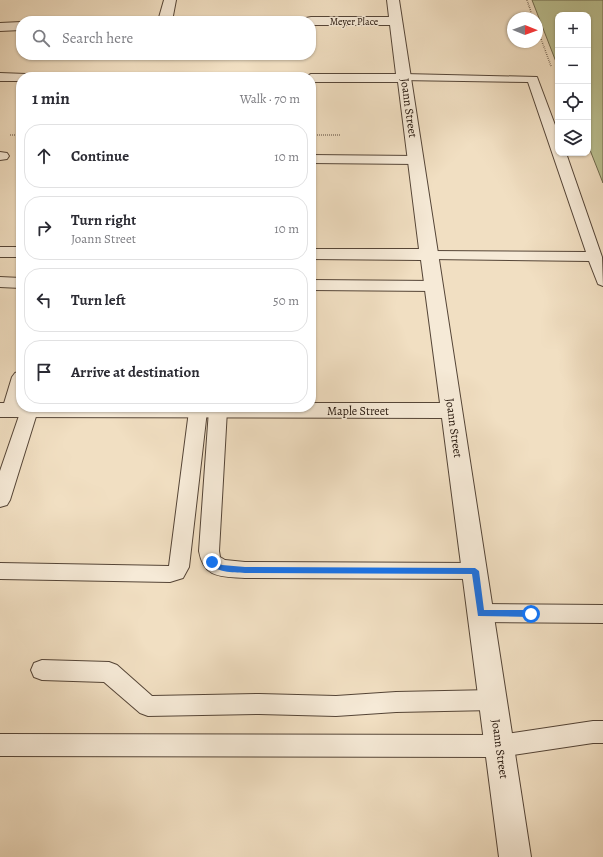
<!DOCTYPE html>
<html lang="en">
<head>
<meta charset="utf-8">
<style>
	body { margin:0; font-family:Alegreya,serif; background:#f2f2f3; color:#2b2b33 }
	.controls { position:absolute; right:12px; top:12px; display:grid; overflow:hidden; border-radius:8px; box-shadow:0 1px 3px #0004 }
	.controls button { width:36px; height:36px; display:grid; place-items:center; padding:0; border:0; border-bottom:1px solid #e1e1e2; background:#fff; color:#2b2b33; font:20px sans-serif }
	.compass { position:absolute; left:507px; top:12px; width:36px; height:36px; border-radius:50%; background:#fff; box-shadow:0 1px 3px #0004; rotate:91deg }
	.stop { position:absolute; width:12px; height:12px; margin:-9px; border:3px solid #1a73e8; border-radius:50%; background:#fff }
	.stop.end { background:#1a73e8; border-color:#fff; box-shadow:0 1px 4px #0008 }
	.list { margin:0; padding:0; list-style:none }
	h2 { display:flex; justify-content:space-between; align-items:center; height:52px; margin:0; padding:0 16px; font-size:17px }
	h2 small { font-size:13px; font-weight:400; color:#7c7c81 }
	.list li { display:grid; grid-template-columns:26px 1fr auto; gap:12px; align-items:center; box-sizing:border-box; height:64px; margin:0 8px 8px; padding:0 8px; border:1px solid #e1e1e2; border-radius:16px }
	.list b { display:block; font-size:15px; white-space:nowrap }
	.list p { margin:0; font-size:13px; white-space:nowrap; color:#7c7c81 }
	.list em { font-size:13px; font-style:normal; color:#7c7c81 }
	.icon { flex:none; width:22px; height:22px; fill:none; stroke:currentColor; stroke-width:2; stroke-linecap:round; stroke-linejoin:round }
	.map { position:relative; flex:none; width:603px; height:857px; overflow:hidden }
	.search { position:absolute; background:#fff; box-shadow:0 1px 3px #0004; left:16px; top:16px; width:300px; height:44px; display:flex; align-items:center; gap:10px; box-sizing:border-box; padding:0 14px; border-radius:16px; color:#7c7c81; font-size:15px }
	.panel { position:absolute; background:#fff; box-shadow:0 1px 3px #0004; left:16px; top:72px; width:300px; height:340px; border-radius:16px }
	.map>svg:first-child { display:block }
	.green { fill:#bbc192; stroke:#6e6a4e }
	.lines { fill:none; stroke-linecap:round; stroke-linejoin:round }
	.service-casing { stroke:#554537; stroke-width:2 }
	.minor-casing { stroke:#554537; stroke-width:2 }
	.path { stroke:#211209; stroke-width:1.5; stroke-dasharray:0.5 1.5; stroke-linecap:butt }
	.service { fill:#f6ead7; fill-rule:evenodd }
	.minor { fill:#f6ead7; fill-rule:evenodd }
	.route { fill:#1a73e8 }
	.labels { text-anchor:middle; stroke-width:3; stroke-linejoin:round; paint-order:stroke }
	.far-street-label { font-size:10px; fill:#211209; stroke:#f6ead7 }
	.street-label { font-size:12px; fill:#211209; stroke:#f6ead7 }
</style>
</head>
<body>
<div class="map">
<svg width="603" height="857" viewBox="0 0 603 857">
	<rect width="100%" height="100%" fill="#f1dfc2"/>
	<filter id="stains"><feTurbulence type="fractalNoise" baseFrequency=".005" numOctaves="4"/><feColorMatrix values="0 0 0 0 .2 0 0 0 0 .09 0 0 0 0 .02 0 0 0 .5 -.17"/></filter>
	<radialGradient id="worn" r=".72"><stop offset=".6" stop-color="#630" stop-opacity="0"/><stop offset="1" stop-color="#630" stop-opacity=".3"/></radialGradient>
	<path class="green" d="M532,0H603V183L588,145V15H558V67Z"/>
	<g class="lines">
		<g class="service-casing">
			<path id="service" d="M404,74L537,77L558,133V153H566L602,257L603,286L598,284L589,261L430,259L425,258L423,255L425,252L430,251L586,252L528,82L400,80L398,78L400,76Z
				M0,152L7,153L9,156L7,159L0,160Z
				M311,155L416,156L421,157L423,160L421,163L416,164L311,163Z
				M0,277L21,278V288L0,287Z
				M311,280L434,281L439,283L442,286L439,289L434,291L311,290Z
				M21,371L20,410L17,414L11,416L5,414L2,410L12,377L15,373Z
				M22,407H36L38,410L10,500L7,505L0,507V471Z
				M192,407H204L207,411L189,567L183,578L170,582L0,579V563L169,566L189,411Z
				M211,407H225L227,410L219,551L220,557L225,560L245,562L475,563L482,565L485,571L482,577L475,579L245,578C221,576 204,579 199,551L209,410Z
				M481,604L603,605V623L481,622L473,619L470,613L473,607Z
				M42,660L109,662L117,665L152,696L259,694L336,696L396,692L493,690L501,693L504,700L501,707L493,710L396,712L336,716L259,714L148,716L140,713L104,682L42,680L34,677L31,670L34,663Z
				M593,721H603V743H593L499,757L0,756V734L499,735Z"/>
		</g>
		<g class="minor-casing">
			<path id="minor" d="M164,0H176L172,21H158Z
				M387,0H399L531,857H499L442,418L0,417V403H21V407H311V403H440L421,260L311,259V249H419L398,82H311V77H305L311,74H396L390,25H311V21H304L306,18L311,17H389Z
				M21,22V30L0,31V23Z
				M0,73L26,74L28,77H21V81H0Z
				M0,247H21V257H0Z"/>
		</g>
		<path class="path" d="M527,0L533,18
			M537,28L551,66
			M10,135H21
			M311,135H341"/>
		<use href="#service" class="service"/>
		<use href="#minor" class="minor"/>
	</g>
	<path class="route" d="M212,559L222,565L245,567L475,568L479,571L484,610H531L535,614L531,617L478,616L472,574L245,573C232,572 216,573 208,562Z"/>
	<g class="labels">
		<g class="far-street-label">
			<text x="354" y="25">Meyer Place</text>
		</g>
		<g class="street-label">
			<text transform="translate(409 108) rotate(82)" y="4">Joann Street</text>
			<text x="358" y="415">Maple Street</text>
			<text transform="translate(454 428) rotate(82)" y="4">Joann Street</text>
			<text transform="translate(500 749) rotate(82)" y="4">Joann Street</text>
		</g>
	</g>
	<rect width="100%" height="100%" filter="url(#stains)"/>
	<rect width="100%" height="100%" fill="url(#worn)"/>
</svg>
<div class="controls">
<button>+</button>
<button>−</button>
<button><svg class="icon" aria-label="locate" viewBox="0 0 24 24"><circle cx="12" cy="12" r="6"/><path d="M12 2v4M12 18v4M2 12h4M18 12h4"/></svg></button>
<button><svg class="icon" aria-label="layers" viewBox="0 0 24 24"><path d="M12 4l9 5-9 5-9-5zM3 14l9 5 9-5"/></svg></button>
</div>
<svg class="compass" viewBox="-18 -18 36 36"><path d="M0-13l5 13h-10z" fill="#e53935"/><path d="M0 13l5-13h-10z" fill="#7c7c81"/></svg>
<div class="stop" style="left:531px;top:614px"></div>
<div class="stop end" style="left:212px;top:562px"></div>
<div class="search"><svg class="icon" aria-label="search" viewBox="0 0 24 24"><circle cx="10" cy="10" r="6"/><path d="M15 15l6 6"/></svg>Search here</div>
<section class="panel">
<h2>1 min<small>Walk · 70 m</small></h2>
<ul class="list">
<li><svg class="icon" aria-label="ahead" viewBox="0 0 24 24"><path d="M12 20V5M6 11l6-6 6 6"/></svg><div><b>Continue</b></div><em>10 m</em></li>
<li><svg class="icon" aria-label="right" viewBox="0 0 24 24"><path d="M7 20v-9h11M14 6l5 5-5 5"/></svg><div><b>Turn right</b><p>Joann Street</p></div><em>10 m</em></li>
<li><svg class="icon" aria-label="left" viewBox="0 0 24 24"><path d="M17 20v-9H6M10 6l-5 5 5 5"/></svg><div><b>Turn left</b></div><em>50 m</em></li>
<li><svg class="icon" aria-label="arrive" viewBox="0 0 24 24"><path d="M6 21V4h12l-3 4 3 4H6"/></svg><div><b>Arrive at destination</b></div></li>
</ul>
</section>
</div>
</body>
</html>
